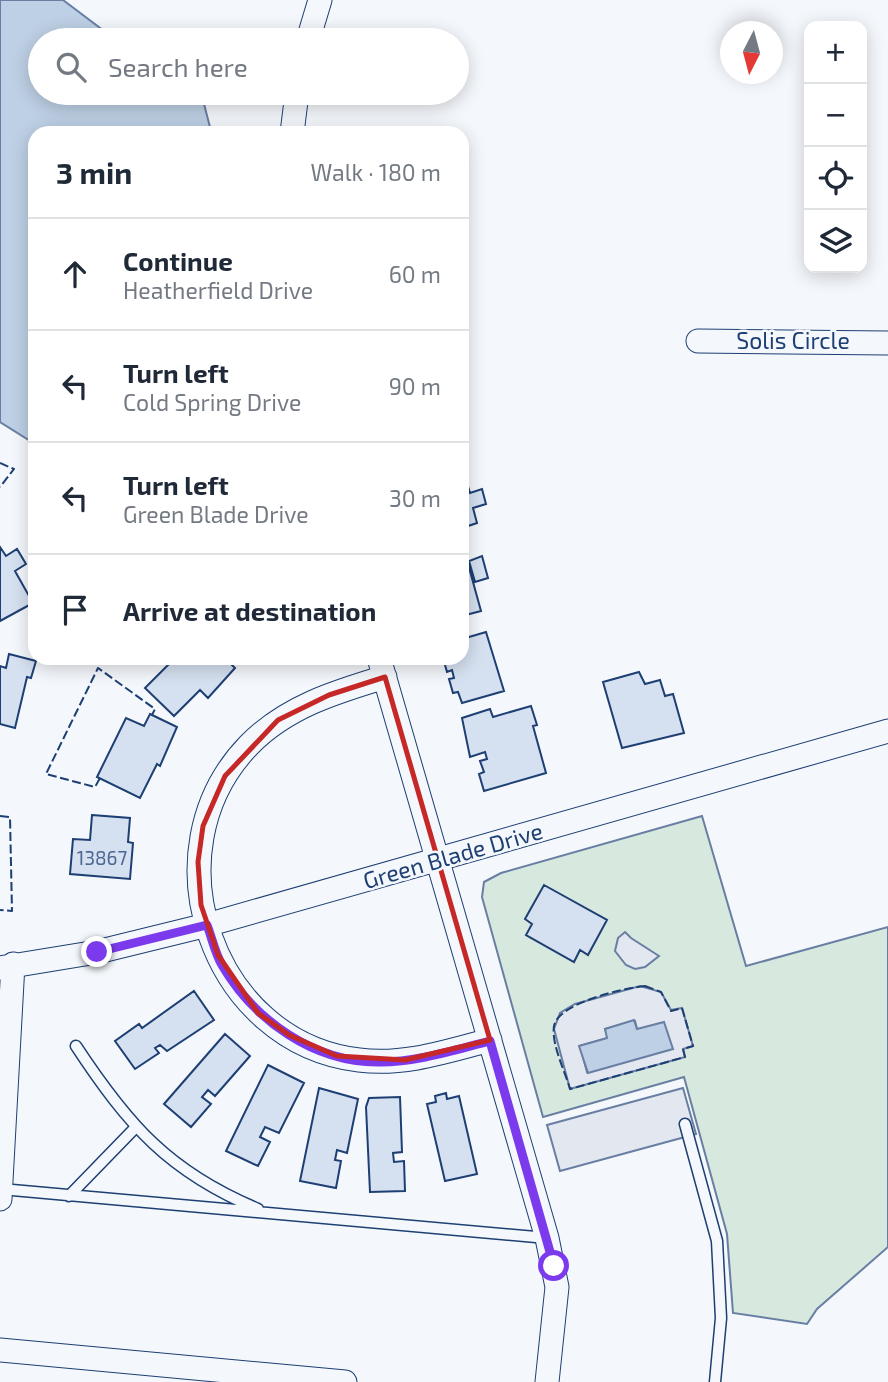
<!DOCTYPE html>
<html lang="en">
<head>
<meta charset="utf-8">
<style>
	body { margin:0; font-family:"Exo 2",sans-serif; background:#f6f6f7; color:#1f2937 }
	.controls { position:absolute; right:21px; top:21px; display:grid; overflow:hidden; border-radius:14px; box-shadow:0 4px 18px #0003 }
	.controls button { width:63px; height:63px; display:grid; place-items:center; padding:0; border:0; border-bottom:2px solid #e0e1e3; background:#fff; color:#1f2937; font:35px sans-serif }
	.compass { position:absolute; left:720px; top:21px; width:63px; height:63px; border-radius:50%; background:#fff; box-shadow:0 4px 18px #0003; rotate:186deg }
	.stop { position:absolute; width:21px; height:21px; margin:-16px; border:5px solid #7c3aed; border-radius:50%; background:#fff }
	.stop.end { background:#7c3aed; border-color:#fff; box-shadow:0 2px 7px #0008 }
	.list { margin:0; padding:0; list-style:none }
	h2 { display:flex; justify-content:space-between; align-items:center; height:91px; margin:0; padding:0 28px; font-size:30px }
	h2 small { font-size:23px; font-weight:400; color:#747a83 }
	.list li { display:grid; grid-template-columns:46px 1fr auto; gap:21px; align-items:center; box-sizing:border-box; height:112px; padding:0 28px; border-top:2px solid #e0e1e3 }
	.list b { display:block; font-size:26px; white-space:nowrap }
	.list p { margin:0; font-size:23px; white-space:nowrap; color:#747a83 }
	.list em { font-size:23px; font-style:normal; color:#747a83 }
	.icon { flex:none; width:38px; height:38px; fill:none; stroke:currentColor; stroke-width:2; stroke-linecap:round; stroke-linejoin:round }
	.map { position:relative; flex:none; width:888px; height:1382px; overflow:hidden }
	.search { position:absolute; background:#fff; box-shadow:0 4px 18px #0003; left:28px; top:28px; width:441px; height:77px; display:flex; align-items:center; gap:18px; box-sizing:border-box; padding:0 24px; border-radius:38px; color:#747a83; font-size:26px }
	.panel { position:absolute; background:#fff; box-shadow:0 4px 18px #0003; left:28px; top:126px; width:441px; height:539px; border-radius:21px }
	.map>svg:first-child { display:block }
	.green { fill:#d7e8df; stroke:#687fa3; stroke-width:2 }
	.parking { fill:#e3e8f0; stroke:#687fa3; stroke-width:2; fill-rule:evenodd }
	.water { fill:#bed0e5; stroke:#687fa3; stroke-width:2 }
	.building { fill:#d5e0f0; stroke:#1d3f73; stroke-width:2 }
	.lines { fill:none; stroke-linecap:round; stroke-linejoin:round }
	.service-casing { stroke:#1d3f73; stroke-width:13 }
	.minor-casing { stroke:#1d3f73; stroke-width:25 }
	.service { stroke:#f4f7fb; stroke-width:10 }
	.minor { stroke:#f4f7fb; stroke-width:23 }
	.fence { stroke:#1d3f73; stroke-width:2; stroke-dasharray:9 3.5; stroke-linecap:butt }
	.route { stroke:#7c3aed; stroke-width:9 }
	.marked { fill:none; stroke:#c62828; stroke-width:5; stroke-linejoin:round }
	.labels { text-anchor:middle; stroke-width:5; stroke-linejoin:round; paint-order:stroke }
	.number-label { font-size:19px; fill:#4b6792 }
	.street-label { font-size:23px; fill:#1d3f73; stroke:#f4f7fb }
</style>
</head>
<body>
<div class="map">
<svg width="888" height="1382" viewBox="0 0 888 1382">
	<rect width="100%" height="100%" fill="#f4f7fb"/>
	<path class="green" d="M702,816L746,966L888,927V1247L817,1309L807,1324L733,1313L727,1234L684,1077L543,1117L482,897L484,882L501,873Z"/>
	<path class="parking" d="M625,932L631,938L659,956L645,967L635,969L626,965L615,951L618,938Z
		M640,986L661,992L671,1010L682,1008L693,1046L683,1049L685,1057L570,1089L554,1029L560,1013L575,1004ZM635,1021L637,1029L587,1072L580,1046L608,1038L605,1029Z
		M683,1088L696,1134L560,1171L547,1125Z"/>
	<path class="water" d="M0,0H63L116,40H40V93H197L204,104L211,131L35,133V444L0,422Z
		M634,1020L637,1029L664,1022L673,1049L588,1073L579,1046L607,1038L605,1029Z"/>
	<path class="building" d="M462,466L470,493L482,489L486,504L473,508L477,523L462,528Z
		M0,547L6,556L17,549L26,564L15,571L33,603L0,621Z
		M465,553L481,611L462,616V554Z
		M482,556L488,578L475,582L469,561Z
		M486,632L504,691L462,703L458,692L453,693L449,679L454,678L452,670L447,672L443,658H462V639Z
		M9,654L36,661L31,678L27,677L15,728L0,724V666L6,668Z
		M175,658H225L235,668L208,698L200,690L174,716L145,688Z
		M639,672L645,684L660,680L665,696L673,694L684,733L622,748L603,682Z
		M531,706L537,725L533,726L546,773L484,791L479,774L484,772L480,761L487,759L485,752L470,757L462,718L490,709L493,717Z
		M150,714L177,727L160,766L157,764L140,798L97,777L126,718L144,726Z
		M92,815L130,818L128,842L133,843L130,879L70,874L73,839L90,840Z
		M544,885L607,920L588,955L580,950L574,962L526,935L532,924L525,919Z
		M194,991L214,1020L167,1051L160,1045L155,1048L159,1053L135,1069L115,1041L139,1024L142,1028Z
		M225,1034L250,1056L215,1096L208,1090L202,1097L211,1104L191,1127L164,1104Z
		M268,1065L304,1083L279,1133L265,1127L260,1137L270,1142L258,1166L226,1151Z
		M319,1088L358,1099L347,1153L337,1150L335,1160L341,1161L336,1188L300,1181Z
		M446,1093L447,1099L459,1096L477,1174L445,1181L427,1104L436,1102L435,1096Z
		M400,1097L402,1152L393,1153L394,1162L404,1161L405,1191L370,1192L366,1107L369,1098Z"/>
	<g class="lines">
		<g class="service-casing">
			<path id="service" d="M76,1046C128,1125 169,1172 258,1209
				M685,1124L717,1241L721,1318L715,1382
				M1,1189L547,1238
				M69,1196L135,1128"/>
		</g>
		<g class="minor-casing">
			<path id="minor" d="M308,40L320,0
				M292,133L297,93
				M698,341L888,343
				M379,658L547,1238L557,1287L547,1382
				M385,677C335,692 286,707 249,745C146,851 212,1043 359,1060C404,1066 448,1051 490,1040
				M0,968L97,952L207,925L888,731
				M0,1199L13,964
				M0,1350L345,1382"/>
		</g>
		<use href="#service" class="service"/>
		<use href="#minor" class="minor"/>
		<path class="fence" d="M0,463L14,469L0,487
			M100,778L95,787L46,774L98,668L155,709L152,715
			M0,816L10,817L12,911L0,910
			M645,986L661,992L671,1011L682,1008L693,1046L683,1049L685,1057L570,1089C565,1071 551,1044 554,1026C558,1003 624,988 645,986Z"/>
	</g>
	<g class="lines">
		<path class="route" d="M97,952L207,925C212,938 215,953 222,965C254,1020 314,1063 380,1062C417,1062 454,1050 490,1041L554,1266"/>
	</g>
	<path class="marked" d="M385,677L490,1040L405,1060L337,1056L289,1035L258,1013L218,955L201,905L198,862L203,826L225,776L278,720L329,695Z"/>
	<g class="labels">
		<g class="number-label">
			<text x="102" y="865">13867</text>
		</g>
		<g class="street-label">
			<text x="793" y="349">Solis Circle</text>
			<text transform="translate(453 856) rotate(-16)" y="8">Green Blade Drive</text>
		</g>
	</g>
</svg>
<div class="controls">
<button>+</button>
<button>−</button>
<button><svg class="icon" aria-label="locate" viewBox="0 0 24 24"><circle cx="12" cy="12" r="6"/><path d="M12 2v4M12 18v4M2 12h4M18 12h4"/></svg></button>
<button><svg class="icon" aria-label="layers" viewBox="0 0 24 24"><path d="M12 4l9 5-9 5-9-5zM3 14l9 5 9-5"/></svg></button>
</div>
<svg class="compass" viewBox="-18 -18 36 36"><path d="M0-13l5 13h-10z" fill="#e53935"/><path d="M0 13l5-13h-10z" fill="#747a83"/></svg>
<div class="stop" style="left:554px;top:1266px"></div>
<div class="stop end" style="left:97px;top:952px"></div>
<div class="search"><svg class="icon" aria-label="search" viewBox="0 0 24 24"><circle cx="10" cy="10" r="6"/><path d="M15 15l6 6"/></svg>Search here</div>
<section class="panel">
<h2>3 min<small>Walk · 180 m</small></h2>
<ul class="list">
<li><svg class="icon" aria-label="ahead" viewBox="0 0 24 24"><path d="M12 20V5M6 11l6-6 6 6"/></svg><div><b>Continue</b><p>Heatherfield Drive</p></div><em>60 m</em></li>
<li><svg class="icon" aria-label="left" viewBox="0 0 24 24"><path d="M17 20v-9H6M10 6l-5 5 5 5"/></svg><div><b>Turn left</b><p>Cold Spring Drive</p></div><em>90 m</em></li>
<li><svg class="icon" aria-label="left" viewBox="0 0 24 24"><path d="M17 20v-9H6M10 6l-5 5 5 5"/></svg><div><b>Turn left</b><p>Green Blade Drive</p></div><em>30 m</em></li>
<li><svg class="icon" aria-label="arrive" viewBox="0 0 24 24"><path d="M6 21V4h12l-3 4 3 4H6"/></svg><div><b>Arrive at destination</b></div></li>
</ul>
</section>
</div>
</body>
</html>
